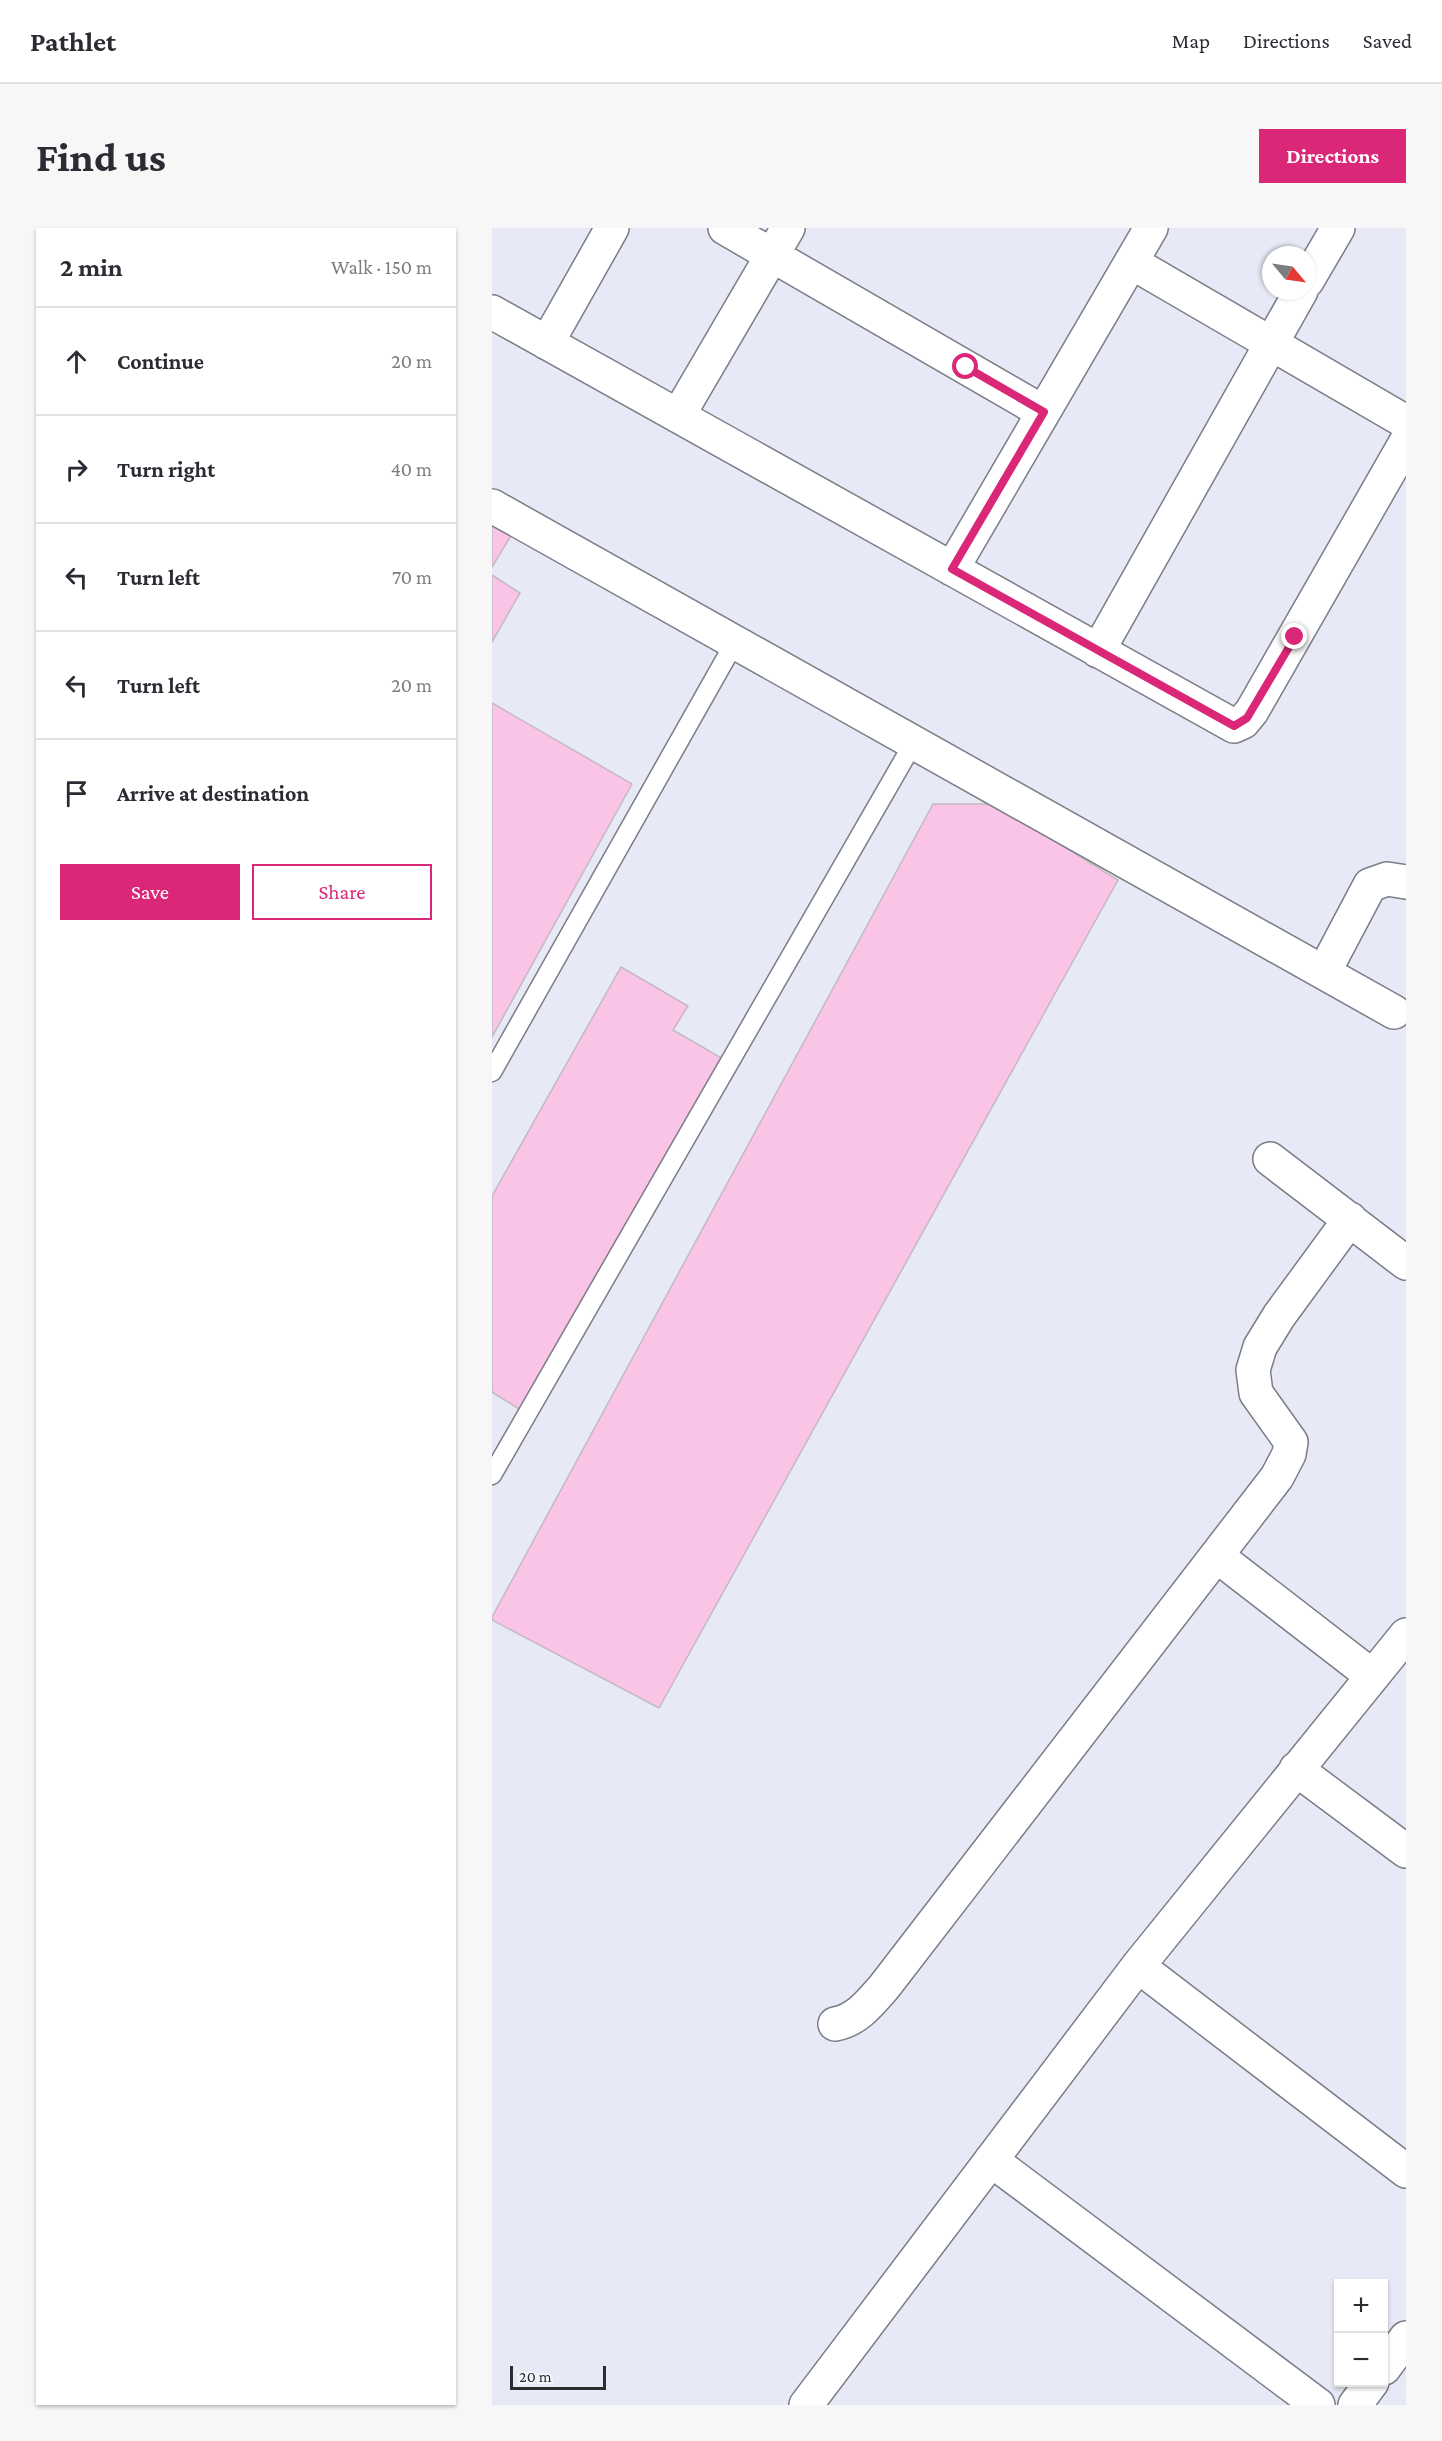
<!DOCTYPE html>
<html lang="en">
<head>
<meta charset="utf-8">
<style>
	body { margin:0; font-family:"Crimson Pro",serif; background:#f7f7f7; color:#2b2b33 }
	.controls { position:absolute; right:18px; bottom:18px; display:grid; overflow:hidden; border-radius:0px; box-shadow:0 2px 4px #0004 }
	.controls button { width:54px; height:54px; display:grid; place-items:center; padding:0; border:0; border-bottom:2px solid #e1e1e2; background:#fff; color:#2b2b33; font:30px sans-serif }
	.compass { position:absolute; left:770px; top:18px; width:54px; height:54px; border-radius:50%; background:#fff; box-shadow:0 2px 4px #0004; rotate:119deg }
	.scale { position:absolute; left:18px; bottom:15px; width:96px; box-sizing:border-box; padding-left:6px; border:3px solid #2c2d31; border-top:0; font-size:16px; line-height:21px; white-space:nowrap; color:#2c2d31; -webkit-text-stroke:4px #f6f7fe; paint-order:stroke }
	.stop { position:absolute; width:18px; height:18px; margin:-14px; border:4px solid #db2777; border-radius:50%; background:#fff }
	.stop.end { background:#db2777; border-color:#fff; box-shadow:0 2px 6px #0008 }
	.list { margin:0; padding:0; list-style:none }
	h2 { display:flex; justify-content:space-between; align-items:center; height:78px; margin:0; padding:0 24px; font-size:26px }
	h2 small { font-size:20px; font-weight:400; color:#7c7c81 }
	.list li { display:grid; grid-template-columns:39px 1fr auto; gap:18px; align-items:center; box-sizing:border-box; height:108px; padding:0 24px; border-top:2px solid #e1e1e2 }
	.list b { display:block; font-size:22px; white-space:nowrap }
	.list em { font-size:20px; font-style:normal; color:#7c7c81 }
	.actions { display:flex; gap:12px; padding:18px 24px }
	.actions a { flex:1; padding:14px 0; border:2px solid #db2777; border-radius:0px; text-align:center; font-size:21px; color:#db2777 }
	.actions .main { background:#db2777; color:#fff }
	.icon { flex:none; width:33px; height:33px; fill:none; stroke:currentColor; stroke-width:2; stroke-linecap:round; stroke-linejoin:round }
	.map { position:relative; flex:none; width:914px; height:2177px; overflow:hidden; border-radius:0px }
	header { display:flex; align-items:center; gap:36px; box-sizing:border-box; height:84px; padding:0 30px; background:#fff; border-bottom:2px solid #e1e1e2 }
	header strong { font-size:28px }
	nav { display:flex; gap:33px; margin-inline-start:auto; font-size:21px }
	.intro { display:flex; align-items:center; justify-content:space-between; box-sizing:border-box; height:144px; padding:0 36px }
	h1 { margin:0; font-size:42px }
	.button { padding:15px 27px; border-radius:0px; background:#db2777; color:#fff; font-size:21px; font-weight:700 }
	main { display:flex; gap:36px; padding:0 36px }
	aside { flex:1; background:#fff; border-radius:0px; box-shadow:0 2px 4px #0004 }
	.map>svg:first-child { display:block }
	.building { fill:#fac4e6; stroke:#c4b9c0; stroke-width:1.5 }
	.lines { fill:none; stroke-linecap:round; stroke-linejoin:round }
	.lane-casing { stroke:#7a7c87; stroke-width:21 }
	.street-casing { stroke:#7a7c87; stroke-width:36 }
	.lane { stroke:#fff; stroke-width:18 }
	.street { stroke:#fff; stroke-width:33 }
	.route { stroke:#db2777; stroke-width:8 }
</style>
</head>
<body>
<header>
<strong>Pathlet</strong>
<nav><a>Map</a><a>Directions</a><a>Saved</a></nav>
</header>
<div class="intro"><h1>Find us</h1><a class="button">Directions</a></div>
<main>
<aside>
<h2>2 min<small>Walk · 150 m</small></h2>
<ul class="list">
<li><svg class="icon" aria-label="ahead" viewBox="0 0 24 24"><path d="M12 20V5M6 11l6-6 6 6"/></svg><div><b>Continue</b></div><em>20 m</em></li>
<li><svg class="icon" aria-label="right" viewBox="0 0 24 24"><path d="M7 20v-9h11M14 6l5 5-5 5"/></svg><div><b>Turn right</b></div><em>40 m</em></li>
<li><svg class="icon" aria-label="left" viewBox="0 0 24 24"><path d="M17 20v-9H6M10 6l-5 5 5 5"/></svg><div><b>Turn left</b></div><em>70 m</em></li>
<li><svg class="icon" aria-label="left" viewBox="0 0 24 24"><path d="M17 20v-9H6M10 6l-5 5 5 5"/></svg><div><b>Turn left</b></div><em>20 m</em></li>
<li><svg class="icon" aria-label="arrive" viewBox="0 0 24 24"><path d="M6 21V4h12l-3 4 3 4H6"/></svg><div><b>Arrive at destination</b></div></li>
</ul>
<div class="actions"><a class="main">Save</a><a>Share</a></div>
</aside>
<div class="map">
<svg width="914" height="2177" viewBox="0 0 914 2177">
	<rect width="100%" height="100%" fill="#e7eaf6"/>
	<path class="building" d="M0,278L28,293L0,339Z
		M0,347L28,365L0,414Z
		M0,475L140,556L0,809Z
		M441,576H502L626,652L167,1480L0,1392V1389Z
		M129,739L196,778L181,802L238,835L35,1186L0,1164V968Z"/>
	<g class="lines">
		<g class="lane-casing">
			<path id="lane" d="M0,844L243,414
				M0,1247L422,514"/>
		</g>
		<g class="street-casing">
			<path id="street" d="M233,0L551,184
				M639,34L914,194
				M815,53L846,0
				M0,84L742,498L751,494L760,483L914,214
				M55,115L120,0
				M186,188L296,0
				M0,278L902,784
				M460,341L659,0
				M606,423L809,63
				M832,744L878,657L895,651L914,654
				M778,931L914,1035
				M725,1328L879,1447
				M804,1541L914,1623
				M646,1738L914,1943
				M343,1796C365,1792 378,1775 392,1759L785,1249L797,1226L799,1214L764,1165L761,1142L768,1119L787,1088L858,991
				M499,1932L826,2177
				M892,2140L914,2110
				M314,2177L646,1738L914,1407
				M863,2177L880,2154"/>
		</g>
		<use href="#lane" class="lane"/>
		<use href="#street" class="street"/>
	</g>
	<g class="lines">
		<path class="route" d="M474,139L552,184L460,341L742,498L755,490L803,409"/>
	</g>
</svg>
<div class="controls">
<button>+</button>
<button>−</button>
</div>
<svg class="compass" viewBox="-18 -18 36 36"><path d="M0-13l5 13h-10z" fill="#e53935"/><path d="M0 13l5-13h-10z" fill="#7c7c81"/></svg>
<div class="scale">20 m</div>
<div class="stop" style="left:474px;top:139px"></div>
<div class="stop end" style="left:803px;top:409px"></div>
</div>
</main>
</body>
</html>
